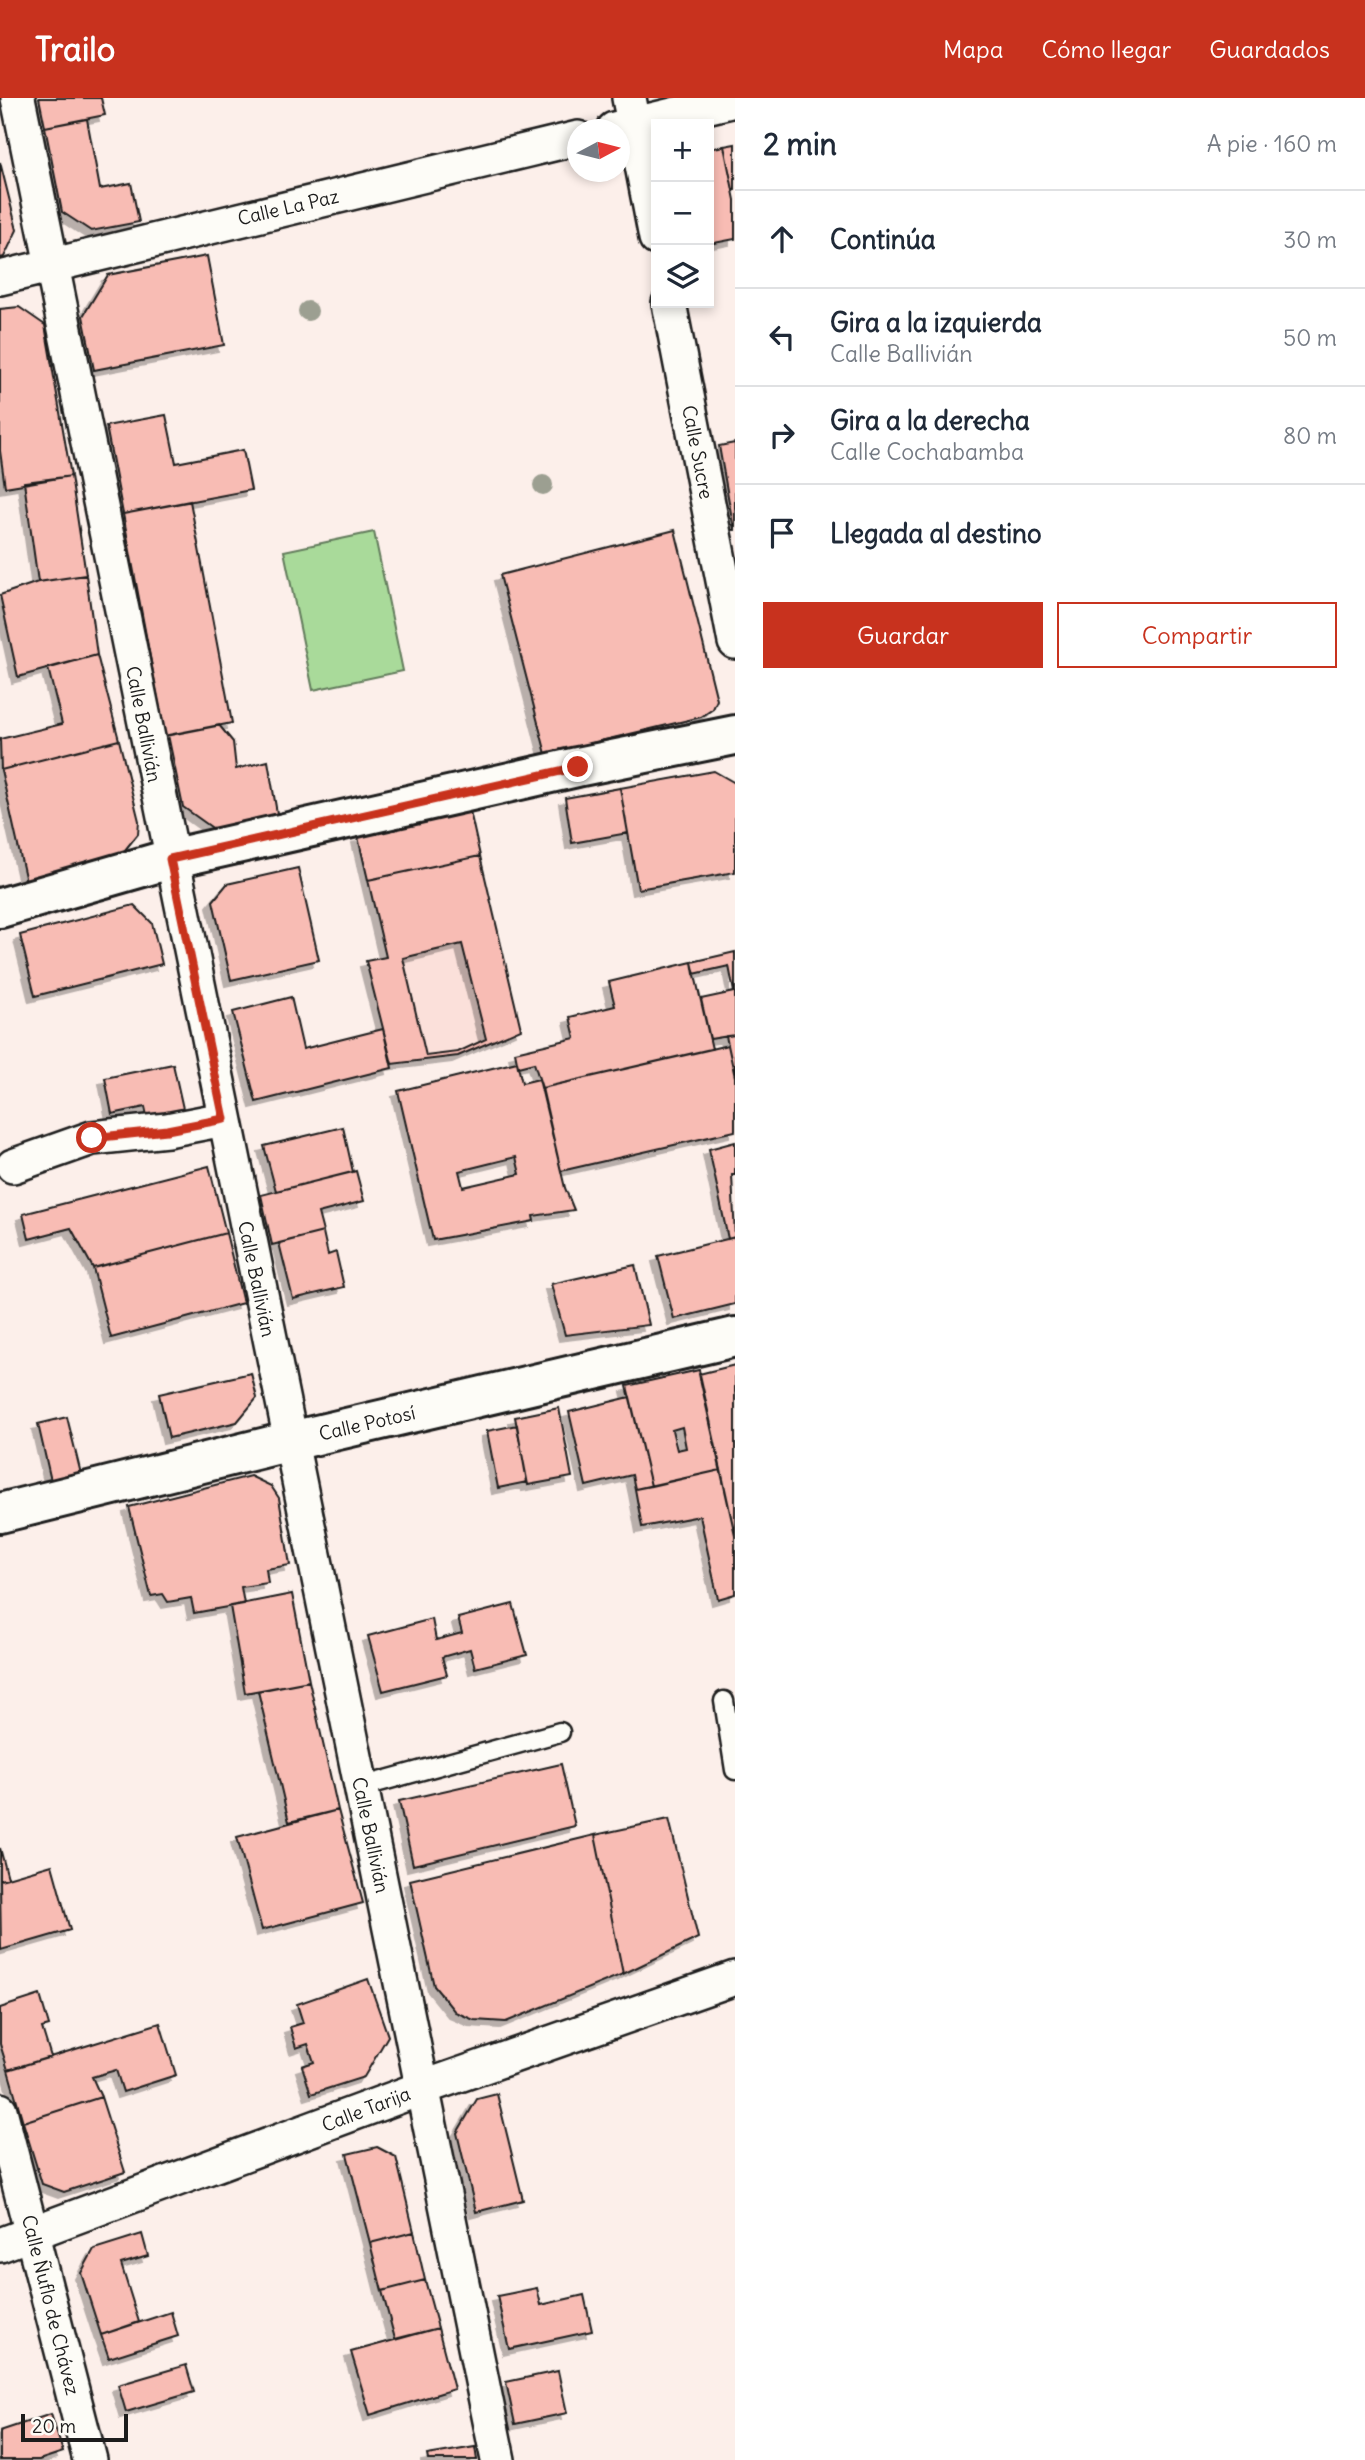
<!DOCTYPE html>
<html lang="es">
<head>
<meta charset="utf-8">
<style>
	body { margin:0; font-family:Delius,sans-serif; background:#f2f2f3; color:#1f2937 }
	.controls { position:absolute; right:21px; top:21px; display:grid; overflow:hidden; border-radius:0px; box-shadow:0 4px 10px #0003 }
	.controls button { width:63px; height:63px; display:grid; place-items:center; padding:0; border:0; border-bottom:2px solid #e0e1e3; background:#fff; color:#1f2937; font:35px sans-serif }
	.compass { position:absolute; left:567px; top:21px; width:63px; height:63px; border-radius:50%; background:#fff; box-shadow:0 4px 10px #0003; rotate:83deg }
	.scale { position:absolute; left:21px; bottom:18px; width:107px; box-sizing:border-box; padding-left:7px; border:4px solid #1c1c1c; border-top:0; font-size:19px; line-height:24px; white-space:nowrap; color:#1c1c1c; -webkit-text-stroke:5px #fdfcf7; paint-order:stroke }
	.stop { position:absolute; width:21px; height:21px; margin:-16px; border:5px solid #c8321e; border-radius:50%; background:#fff }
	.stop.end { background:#c8321e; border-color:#fff; box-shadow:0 2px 7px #0008 }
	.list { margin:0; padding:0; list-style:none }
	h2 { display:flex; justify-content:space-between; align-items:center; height:91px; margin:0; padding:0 28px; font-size:30px }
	h2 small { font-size:23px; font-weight:400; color:#747a83 }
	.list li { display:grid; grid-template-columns:46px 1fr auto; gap:21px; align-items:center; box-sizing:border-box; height:98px; padding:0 28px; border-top:2px solid #e0e1e3 }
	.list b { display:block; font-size:26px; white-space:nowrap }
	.list p { margin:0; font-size:23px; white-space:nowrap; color:#747a83 }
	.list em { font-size:23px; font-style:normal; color:#747a83 }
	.actions { display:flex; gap:14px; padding:21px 28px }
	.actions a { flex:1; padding:16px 0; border:2px solid #c8321e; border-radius:0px; text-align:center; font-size:24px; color:#c8321e }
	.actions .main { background:#c8321e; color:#fff }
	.icon { flex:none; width:38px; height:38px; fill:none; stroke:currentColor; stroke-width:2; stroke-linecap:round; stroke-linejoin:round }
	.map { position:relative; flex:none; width:735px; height:2362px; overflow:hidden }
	header { display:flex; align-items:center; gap:42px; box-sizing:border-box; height:98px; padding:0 35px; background:#c8321e; color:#fff }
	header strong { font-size:33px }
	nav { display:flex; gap:38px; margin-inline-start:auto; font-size:24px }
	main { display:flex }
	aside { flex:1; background:#fff }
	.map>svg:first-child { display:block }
	.built { fill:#fbe0da }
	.green { fill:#a9da9a; stroke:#627b5b; stroke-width:2 }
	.building { fill:#f8bcb4; stroke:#1c1c1c; stroke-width:2; fill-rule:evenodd; filter:url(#shadow) }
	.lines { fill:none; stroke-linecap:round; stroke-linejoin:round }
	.service-casing { stroke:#1c1c1c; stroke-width:23 }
	.minor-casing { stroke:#1c1c1c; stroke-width:38 }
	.tertiary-casing { stroke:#1c1c1c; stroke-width:44 }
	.service { stroke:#fdfcf7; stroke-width:18 }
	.minor { stroke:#fdfcf7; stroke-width:33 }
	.tertiary { stroke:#fdfcf7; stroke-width:38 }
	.tree { fill:#9c9f91 }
	.route { stroke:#c8321e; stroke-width:9 }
	.labels { text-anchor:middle; stroke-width:7; stroke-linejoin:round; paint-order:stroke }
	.street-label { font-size:19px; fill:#1c1c1c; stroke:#fdfcf7 }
</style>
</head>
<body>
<header>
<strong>Trailo</strong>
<nav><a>Mapa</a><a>Cómo llegar</a><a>Guardados</a></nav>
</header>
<main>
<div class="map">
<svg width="735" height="2362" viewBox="0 0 735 2362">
	<defs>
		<filter id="shadow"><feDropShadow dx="-6" dy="6" stdDeviation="0" flood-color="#0004"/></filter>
	</defs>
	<rect width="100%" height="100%" fill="#fcefea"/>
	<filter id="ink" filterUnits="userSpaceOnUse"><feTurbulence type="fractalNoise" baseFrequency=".0143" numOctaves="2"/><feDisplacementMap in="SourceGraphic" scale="14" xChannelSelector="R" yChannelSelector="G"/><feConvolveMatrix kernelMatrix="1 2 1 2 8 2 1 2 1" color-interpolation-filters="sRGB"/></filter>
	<g filter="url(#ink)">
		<path class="built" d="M470,713L521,931L458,958L392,966L366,863L386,858L358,739Z"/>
		<path class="green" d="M374,434L403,573L313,592L284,453Z"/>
		<path class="building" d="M39,0H101L105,17L45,29Z
			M87,21L100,91L131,85L139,124L91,133L62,114L45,29Z
			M735,46V92H733L724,48Z
			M724,48L735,102V141L709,146V51Z
			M0,64L17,132L4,159L0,160Z
			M207,158L224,247L94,272L83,218L108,177Z
			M19,209L45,227L71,378L5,389L0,353V211Z
			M166,317L176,365L243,352L251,392L123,416L106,328Z
			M735,345V432H734L719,348Z
			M71,378L86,477L38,484L24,384Z
			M190,403L232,625L165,638L123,416Z
			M675,432L717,602L713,611L701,619L546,656L500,477Z
			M86,477L97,557L18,579L0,497L38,484Z
			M97,557L119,642L1,672L0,641L62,626L48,570Z
			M219,627L233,644L236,671L268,663L278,721L218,734L183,709L168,637Z
			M119,642L139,723L138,736L116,763L27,788L1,672Z
			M714,673L735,685V774L638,791L620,690Z
			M620,690L628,735L572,745L565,700Z
			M470,713L480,758L368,782L358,739Z
			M480,758L521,931L458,958L392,966L366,863L386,859L368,782ZM462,846L486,941L458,954L426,958L403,860Z
			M298,770L319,862L231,882L213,803L227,786Z
			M134,807L152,825L162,866L35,898L20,837Z
			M735,854V937L710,941L701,901L734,894L729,868L694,876L692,864Z
			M692,864L712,951L542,990L534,965L518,969L515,954L575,940L570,919L615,908L609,884Z
			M291,899L303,951L383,931L392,970L256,1004L233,914Z
			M735,937V979L726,938Z
			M728,947L735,979V1033L561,1073L542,990Z
			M517,964L522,985L539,981L565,1090L574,1112L533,1118L534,1123L433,1142L398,993ZM516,1059L520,1076L463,1089L459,1073Z
			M173,966L186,1024L150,1031L145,1009L112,1016L105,980Z
			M343,1029L353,1074L276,1093L264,1048Z
			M735,1044V1077H732L735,1139L728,1141L709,1051Z
			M209,1068L226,1135L93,1170L71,1130L29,1141L23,1116Z
			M356,1073L364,1103L318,1115L323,1134L272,1147L261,1097Z
			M323,1134L328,1157L336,1154L344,1189L293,1201L279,1145Z
			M226,1135L243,1205L111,1240L93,1170Z
			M735,1139V1206L674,1221L658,1158Z
			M635,1167L649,1227L565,1237L551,1186Z
			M735,1267V1437L699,1276Z
			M699,1272L721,1372L651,1388L627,1288ZM682,1329L686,1350L677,1352L672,1332Z
			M251,1275L257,1300L237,1324L169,1340L159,1296Z
			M630,1299L651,1388L635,1391L632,1377L586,1388L569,1314Z
			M559,1310L572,1379L528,1387L515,1319Z
			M67,1319L81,1376L51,1383L38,1326Z
			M517,1327L527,1384L498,1390L487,1333Z
			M721,1372L735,1437V1496L718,1501L700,1418L642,1429L635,1391Z
			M250,1378L271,1388L279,1400L290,1467L266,1471L268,1485L241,1489L244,1506L194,1515L191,1500L168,1504L163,1496L151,1498L129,1409Z
			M292,1496L309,1583L245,1595L230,1508Z
			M513,1506L527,1557L475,1570L470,1551L442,1559L447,1577L383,1593L368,1538L432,1521L436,1542L462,1535L458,1520Z
			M309,1583L338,1712L289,1724L258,1593Z
			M561,1666L575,1728L413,1767L399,1703Z
			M338,1712L363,1805L262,1832L237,1739Z
			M669,1721L698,1840L623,1876L595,1737Z
			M595,1737L623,1876L506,1924L474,1922L455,1914L434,1888L410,1782Z
			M0,1750L8,1780L0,1782Z
			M52,1767L70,1832L1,1852L0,1782Z
			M368,1881L388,1938L364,1979L311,1996L302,1968L314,1964L308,1946L296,1950L290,1929L303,1925L297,1906Z
			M40,1897L49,1928L42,1930L51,1959L8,1972L0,1946V1910Z
			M160,1925L176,1977L123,1994L116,1972L92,1979L101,1999L23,2024L8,1972Z
			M497,1996L523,2102L476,2114L457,2035L477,2001Z
			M101,1999L125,2074L64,2094L42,2086L23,2024Z
			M377,2049L396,2059L414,2134L370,2145L347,2056Z
			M414,2134L425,2182L382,2193L370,2145Z
			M142,2136L148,2158L121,2166L139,2224L101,2237L81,2175L94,2151Z
			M425,2182L438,2230L395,2241L382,2193Z
			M537,2190L541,2207L584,2197L592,2233L509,2251L497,2198Z
			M171,2214L178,2238L109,2260L101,2237Z
			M438,2230L454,2291L370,2317L351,2254Z
			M186,2267L194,2294L126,2314L118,2287Z
			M558,2273L567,2315L515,2326L506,2284Z
			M51,2316L63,2354L39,2362H0V2333Z
			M475,2349L477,2362H428L427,2357Z"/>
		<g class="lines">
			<g class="service-casing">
				<path id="service" d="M724,1603L735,1672
					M361,1689L560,1634"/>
			</g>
			<g class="minor-casing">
				<path id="minor" d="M18,0L498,2362
					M629,0L656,140
					M614,31L735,2
					M0,180L578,40
					M669,205L735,544
					M13,1068L92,1040L167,1032L224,1021
					M0,2012L90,2362
					M0,2147L422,1990L735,1880"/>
			</g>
			<g class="tertiary-casing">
				<path id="tertiary" d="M0,810L170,761L577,669L735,637
					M0,1415L291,1343L735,1239"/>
			</g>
			<use href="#service" class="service"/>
			<use href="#minor" class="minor"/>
			<use href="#tertiary" class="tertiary"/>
		</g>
		<g class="tree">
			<circle cx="308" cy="213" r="10"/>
			<circle cx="543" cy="387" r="10"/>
		</g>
	</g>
	<g class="lines" filter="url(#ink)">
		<path class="route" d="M92,1040L167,1032L224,1021L170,761L578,669"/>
	</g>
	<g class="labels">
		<g class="street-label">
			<text transform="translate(288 109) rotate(-13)" y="7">Calle La Paz</text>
			<text transform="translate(698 354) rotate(79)" y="7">Calle Sucre</text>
			<text transform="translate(144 626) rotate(79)" y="7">Calle Ballivián</text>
			<text transform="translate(257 1181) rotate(78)" y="7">Calle Ballivián</text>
			<text transform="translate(367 1325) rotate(-13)" y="7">Calle Potosí</text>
			<text transform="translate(371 1737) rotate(78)" y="7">Calle Ballivián</text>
			<text transform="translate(366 2011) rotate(-21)" y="7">Calle Tarija</text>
			<text transform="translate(51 2207) rotate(76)" y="7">Calle Ñuflo de Chávez</text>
		</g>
	</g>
</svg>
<div class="controls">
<button>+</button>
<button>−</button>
<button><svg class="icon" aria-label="layers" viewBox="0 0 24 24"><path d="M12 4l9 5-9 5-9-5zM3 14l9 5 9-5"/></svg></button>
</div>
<svg class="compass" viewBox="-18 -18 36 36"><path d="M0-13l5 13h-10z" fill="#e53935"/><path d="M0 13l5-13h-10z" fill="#747a83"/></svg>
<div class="scale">20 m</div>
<div class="stop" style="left:92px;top:1040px"></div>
<div class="stop end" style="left:578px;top:669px"></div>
</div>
<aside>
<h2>2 min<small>A pie · 160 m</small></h2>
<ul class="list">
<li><svg class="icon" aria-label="ahead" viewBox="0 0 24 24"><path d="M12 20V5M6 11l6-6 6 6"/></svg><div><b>Continúa</b></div><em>30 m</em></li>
<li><svg class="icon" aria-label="left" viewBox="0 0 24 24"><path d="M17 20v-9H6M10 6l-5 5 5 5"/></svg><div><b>Gira a la izquierda</b><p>Calle Ballivián</p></div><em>50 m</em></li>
<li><svg class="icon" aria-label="right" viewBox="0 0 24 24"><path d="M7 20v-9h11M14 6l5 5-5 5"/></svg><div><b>Gira a la derecha</b><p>Calle Cochabamba</p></div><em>80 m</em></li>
<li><svg class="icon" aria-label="arrive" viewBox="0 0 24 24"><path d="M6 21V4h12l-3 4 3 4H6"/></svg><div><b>Llegada al destino</b></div></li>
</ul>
<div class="actions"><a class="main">Guardar</a><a>Compartir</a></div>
</aside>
</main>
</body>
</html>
